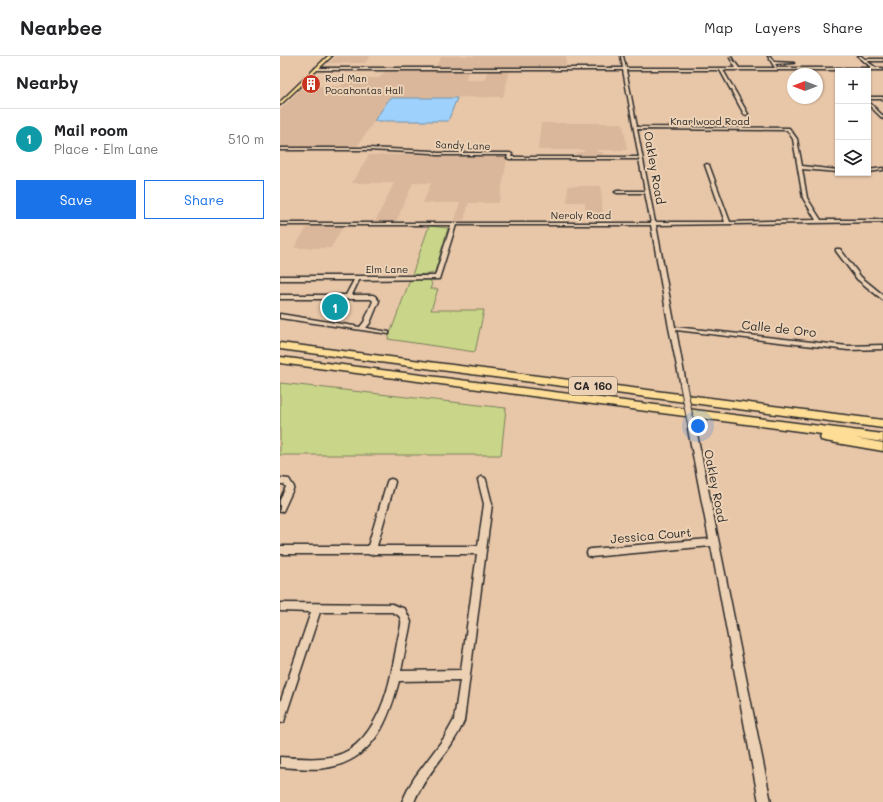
<!DOCTYPE html>
<html lang="en">
<head>
<meta charset="utf-8">
<style>
	body { margin:0; font-family:Mali,sans-serif; background:#f2f2f2; color:#202124 }
	.controls { position:absolute; right:12px; top:12px; display:grid; overflow:hidden; border-radius:0px; box-shadow:0 1px 3px #0004 }
	.controls button { width:36px; height:36px; display:grid; place-items:center; padding:0; border:0; border-bottom:1px solid #e0e0e0; background:#fff; color:#202124; font:20px sans-serif }
	.compass { position:absolute; left:507px; top:12px; width:36px; height:36px; border-radius:50%; background:#fff; box-shadow:0 1px 3px #0004; rotate:270deg }
	.you { position:absolute; left:418px; top:370px; width:14px; height:14px; margin:-10px; border:3px solid #fff; border-radius:50%; background:#1a73e8; box-shadow:0 0 0 6px #1a73e833 }
	.badge { display:grid; place-items:center; width:26px; height:26px; border-radius:50%; background:#1a73e8; color:#fff; font-size:13px; font-weight:700 }
	.pin { position:absolute; translate:-50% -50%; border:2px solid #fff; box-shadow:0 1px 4px #0006 }
	.list { margin:0; padding:0; list-style:none }
	h2 { display:flex; justify-content:space-between; align-items:center; height:52px; margin:0; padding:0 16px; font-size:17px }
	h2 small { font-size:13px; font-weight:400; color:#757577 }
	.list li { display:grid; grid-template-columns:26px 1fr auto; gap:12px; align-items:center; box-sizing:border-box; height:60px; padding:0 16px; border-top:1px solid #e0e0e0 }
	.list b { display:block; font-size:15px; white-space:nowrap }
	.list p { margin:0; font-size:13px; white-space:nowrap; color:#757577 }
	.list em { font-size:13px; font-style:normal; color:#757577 }
	.actions { display:flex; gap:8px; padding:12px 16px }
	.actions a { flex:1; padding:9px 0; border:1px solid #1a73e8; border-radius:0px; text-align:center; font-size:14px; color:#1a73e8 }
	.actions .main { background:#1a73e8; color:#fff }
	.icon { flex:none; width:22px; height:22px; fill:none; stroke:currentColor; stroke-width:2; stroke-linecap:round; stroke-linejoin:round }
	.map { position:relative; flex:none; width:603px; height:746px; overflow:hidden }
	header { display:flex; align-items:center; gap:24px; box-sizing:border-box; height:56px; padding:0 20px; background:#fff; border-bottom:1px solid #e0e0e0 }
	header strong { font-size:19px }
	nav { display:flex; gap:22px; margin-inline-start:auto; font-size:14px }
	main { display:flex }
	aside { flex:1; background:#fff }
	.map>svg:first-child { display:block }
	.built { fill:#dab79a }
	.green { fill:#c9d689; stroke:#7a805a }
	.water { fill:#9ed2fc; stroke:#708fa8 }
	.lines { fill:none; stroke-linecap:round; stroke-linejoin:round }
	.minor-casing { stroke:#2b2b2b; stroke-width:3 }
	.major-casing { stroke:#2b2b2b; stroke-width:3 }
	.highway-casing { stroke:#2b2b2b; stroke-width:3 }
	.minor { fill:#edd1b4; fill-rule:evenodd }
	.major { fill:#fedd96; fill-rule:evenodd }
	.highway { fill:#fedd96; fill-rule:evenodd }
	.minor-bridge-casing { stroke:#2b2b2b; stroke-width:8; stroke-linecap:butt }
	.minor-bridge { stroke:#edd1b4; stroke-width:6 }
	.labels { text-anchor:middle; stroke-width:4; stroke-linejoin:round; paint-order:stroke }
	.far-poi-label { font-size:10px; fill:#2b2b2b; stroke:#edd1b4; text-anchor:start }
	.far-street-label { font-size:10px; fill:#2b2b2b; stroke:#edd1b4 }
	.shield { fill:#edd1b4; stroke:#655d54; stroke-width:1 }
	.shield-label { font-size:11px; font-weight:bold; fill:#2b2b2b }
	.street-label { font-size:12px; fill:#2b2b2b; stroke:#edd1b4 }
</style>
</head>
<body>
<header>
<strong>Nearbee</strong>
<nav><a>Map</a><a>Layers</a><a>Share</a></nav>
</header>
<main>
<aside>
<h2>Nearby<small></small></h2>
<ul class="list">
<li><span class="badge" style="background:#0f9aa8">1</span><div><b>Mail room</b><p>Place · Elm Lane</p></div><em>510 m</em></li>
</ul>
<div class="actions"><a class="main">Save</a><a>Share</a></div>
</aside>
<div class="map">
<svg width="603" height="746" viewBox="0 0 603 746">
	<rect width="100%" height="100%" fill="#e8c6a8"/>
	<filter id="ink" filterUnits="userSpaceOnUse"><feTurbulence type="fractalNoise" baseFrequency=".025" numOctaves="2"/><feDisplacementMap in="SourceGraphic" scale="8" xChannelSelector="R" yChannelSelector="G"/><feConvolveMatrix kernelMatrix="1 2 1 2 8 2 1 2 1" color-interpolation-filters="sRGB"/></filter>
	<g filter="url(#ink)">
		<path class="built" d="M56,0H91L85,7H49Z
			M162,0H286V11H155Z
			M189,14L185,24H204L208,14H230L223,41L110,42L76,92L0,93V54L24,30H61L68,22H99L106,15Z
			M261,67H343L347,94H317V96H323V99L315,101L296,99V96H304V94H258Z
			M228,98L219,147H189L184,164H175L180,147H143L151,127H133L116,166H95L114,127H72L89,99Z
			M288,130H321L323,162H305V146H287Z
			M28,170H63L51,192H14Z"/>
		<path class="green" d="M149,170L168,172L155,216L150,218L132,219Z
			M130,224H150L152,228L150,233H158L151,254H204L195,296L108,283Z
			M0,327L226,352L221,399H0Z"/>
		<path class="water" d="M110,42H177L168,65H94Z"/>
		<g class="lines">
			<g class="minor-casing">
				<path id="minor" d="M341,0H343L346,12H456L450,2L451,1L459,12H592L578,0H581L585,3H603V5H587L596,12H603V14H443L468,58L466,59L464,58L440,14H346L357,71L509,72L517,83L522,110L558,114V116L522,113L527,142L541,164H603V166L376,169L395,271L568,290L603,289V293L568,294L396,274L406,328L403,330H401L389,272L371,169H176L159,223L79,224L72,239H93L95,240L99,245L90,267L86,272L109,276V278L0,262V258L80,271L84,266L93,245L91,243H0V239H66L74,224H0V220H155L171,169H0V167H371L365,137H337L335,136L337,135H365L359,103H229L227,102L228,99H156L152,97L87,94H0V92H87L153,95L157,97H230L232,98L231,101H359L343,14H36L35,12H343ZM357,73L507,74L513,83L523,142L536,164L450,166L429,109L427,108L425,109L445,166H375Z
					M488,0H490L494,6L514,7L495,8L497,11L495,12Z
					M588,41H603V43H588Z
					M588,45L603,60V63L588,48Z
					M603,112V114L588,116V114Z
					M556,193H560L581,221L603,239V244L577,223L556,195Z
					M412,370L416,373L491,746H479L431,490L311,501L308,500L307,497L308,494L311,493L429,483L408,373Z
					M202,421L205,422L206,424L212,448L184,665C172,695 146,716 134,746H122L129,731L135,721L164,682L174,664L180,624L119,625C109,662 96,699 55,710C38,715 18,712 0,711V701C22,702 49,706 69,694C80,687 89,675 95,664C109,639 113,609 118,582C119,577 122,569 121,564C120,559 116,558 112,556H40L5,662L4,666L0,667V647L31,556L0,555V547L112,548L125,553L131,566L121,615L181,614L197,498H94L91,499L88,498H0V490H88L107,426L108,424L111,423L114,424L115,426L97,490H198L204,448L198,424L199,422Z
					M0,422L9,423L14,431L3,455L0,456V444L6,431L4,428H0Z"/>
			</g>
			<g class="major-casing">
				<path id="major" d="M48,0H52L0,49V46Z"/>
			</g>
			<g class="highway-casing">
				<path id="highway" d="M0,287L603,364V372L0,293Z
					M0,301L603,378V386L575,382L603,387V395L545,385L541,384L540,381L542,378L0,307Z"/>
			</g>
			<use href="#minor" class="minor"/>
			<use href="#major" class="major"/>
			<use href="#highway" class="highway"/>
			<g class="minor-bridge-casing">
				<path id="minor-bridge" d="M403,328L412,373"/>
			</g>
			<use href="#minor-bridge" class="minor-bridge"/>
		</g>
	</g>
	<defs>
		<g id="building-disc" transform="scale(1)"><circle r="9.5" fill="#c8321e" stroke="#edd1b4"/><path d="M-4-6H4V6H1V3H-1V6H-4ZM-2.5-4.3h1.7v1.8h-1.7ZM.8-4.3h1.7v1.8H.8ZM-2.5-1h1.7V.8h-1.7ZM.8-1h1.7V.8H.8Z" fill="#fff"/></g>
	</defs>
	<g fill-rule="evenodd">
		<use href="#building-disc" x="31" y="28"/>
	</g>
	<g class="labels">
		<g class="far-poi-label">
			<text x="45" y="26">Red Man<tspan x="45" dy="12">Pocahontas Hall</tspan></text>
		</g>
		<g class="far-street-label">
			<text x="430" y="69">Knarlwood Road</text>
			<text transform="translate(183 89) rotate(2)" y="4">Sandy Lane</text>
			<text x="301" y="163">Neroly Road</text>
			<text x="107" y="217">Elm Lane</text>
		</g>
		<rect class="shield" x="289" y="321" width="48" height="18" rx="3"/>
		<g class="shield-label">
			<text x="313" y="334">CA 160</text>
		</g>
		<g class="street-label">
			<text transform="translate(374 112) rotate(80)" y="4">Oakley Road</text>
			<text transform="translate(499 273) rotate(6)" y="4">Calle de Oro</text>
			<text transform="translate(435 430) rotate(79)" y="4">Oakley Road</text>
			<text transform="translate(371 480) rotate(-5)" y="4">Jessica Court</text>
		</g>
	</g>
</svg>
<div class="controls">
<button>+</button>
<button>−</button>
<button><svg class="icon" aria-label="layers" viewBox="0 0 24 24"><path d="M12 4l9 5-9 5-9-5zM3 14l9 5 9-5"/></svg></button>
</div>
<svg class="compass" viewBox="-18 -18 36 36"><path d="M0-13l5 13h-10z" fill="#e53935"/><path d="M0 13l5-13h-10z" fill="#757577"/></svg>
<div class="you"></div>
<div class="pin badge" style="left:55px;top:251px;background:#0f9aa8">1</div>
</div>
</main>
</body>
</html>
